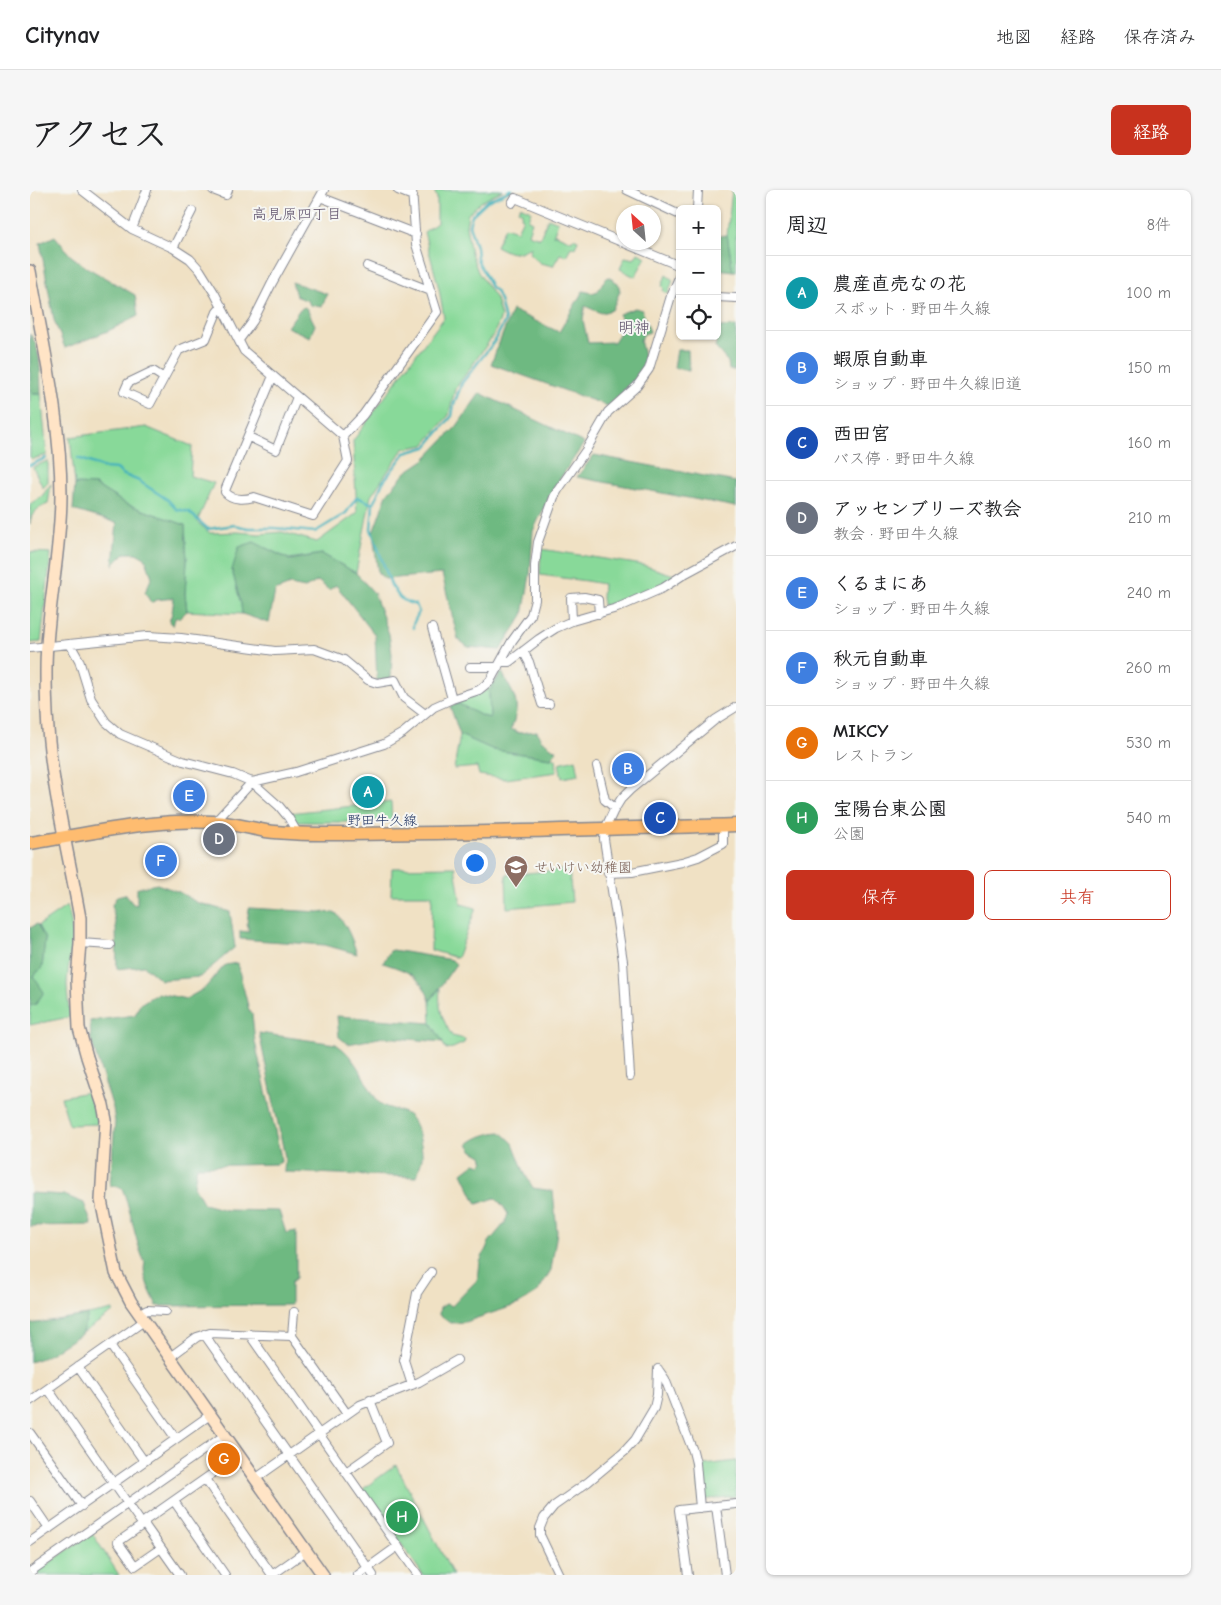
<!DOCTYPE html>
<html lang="ja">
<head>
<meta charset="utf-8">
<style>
	body { margin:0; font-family:"Comic Neue","Klee One",sans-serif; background:#f6f6f6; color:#202124 }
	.controls { position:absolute; right:15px; top:15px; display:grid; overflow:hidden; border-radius:8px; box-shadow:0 1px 4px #0004 }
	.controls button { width:45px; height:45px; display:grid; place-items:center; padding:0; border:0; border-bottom:1px solid #e0e0e0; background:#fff; color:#202124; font:25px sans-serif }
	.compass { position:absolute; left:586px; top:15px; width:45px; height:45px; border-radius:50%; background:#fff; box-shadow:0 1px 4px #0004; rotate:333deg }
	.you { position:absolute; left:444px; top:672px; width:18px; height:18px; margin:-12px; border:4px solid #fff; border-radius:50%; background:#1a73e8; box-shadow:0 0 0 8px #1a73e833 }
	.badge { display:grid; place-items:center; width:32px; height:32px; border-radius:50%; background:#c8321e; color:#fff; font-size:16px; font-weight:700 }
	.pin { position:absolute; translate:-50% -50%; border:2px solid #fff; box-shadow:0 1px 5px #0006 }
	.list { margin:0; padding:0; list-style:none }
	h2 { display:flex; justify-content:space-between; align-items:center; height:65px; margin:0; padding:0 20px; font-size:21px }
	h2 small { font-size:16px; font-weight:400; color:#757577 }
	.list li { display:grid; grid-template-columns:32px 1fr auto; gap:15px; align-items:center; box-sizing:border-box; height:75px; padding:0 20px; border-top:1px solid #e0e0e0 }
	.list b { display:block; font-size:19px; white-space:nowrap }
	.list p { margin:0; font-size:16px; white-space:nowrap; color:#757577 }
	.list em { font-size:16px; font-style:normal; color:#757577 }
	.actions { display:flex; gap:10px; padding:15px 20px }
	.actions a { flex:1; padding:11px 0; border:1px solid #c8321e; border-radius:8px; text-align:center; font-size:18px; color:#c8321e }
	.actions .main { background:#c8321e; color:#fff }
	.icon { flex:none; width:28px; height:28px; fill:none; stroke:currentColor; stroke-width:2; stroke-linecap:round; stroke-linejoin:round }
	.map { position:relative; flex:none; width:706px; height:1385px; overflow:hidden; border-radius:8px }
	header { display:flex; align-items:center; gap:30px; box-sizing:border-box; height:70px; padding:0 25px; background:#fff; border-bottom:1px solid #e0e0e0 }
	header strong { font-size:24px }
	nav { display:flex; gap:28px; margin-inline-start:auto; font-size:18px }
	.intro { display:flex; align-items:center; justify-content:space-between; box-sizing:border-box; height:120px; padding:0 30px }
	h1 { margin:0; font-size:35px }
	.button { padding:12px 22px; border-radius:8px; background:#c8321e; color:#fff; font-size:18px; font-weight:700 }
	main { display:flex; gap:30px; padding:0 30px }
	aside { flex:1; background:#fff; border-radius:8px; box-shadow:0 1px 4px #0004 }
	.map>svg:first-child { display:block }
	.green { fill:#88d999; stroke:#52847c }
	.forest { fill:#6eb981; stroke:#447470 }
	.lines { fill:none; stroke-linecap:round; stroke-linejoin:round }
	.stream { stroke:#43b2bc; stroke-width:2.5 }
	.street-casing { stroke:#868891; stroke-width:10 }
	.secondary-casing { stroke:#868891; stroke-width:14 }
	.primary-casing { stroke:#868891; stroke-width:15 }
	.street { stroke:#fff; stroke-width:8 }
	.secondary { stroke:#ffe4c6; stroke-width:11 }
	.primary { stroke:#febc70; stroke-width:12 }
	.labels { text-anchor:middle; stroke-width:4; stroke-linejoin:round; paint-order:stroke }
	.street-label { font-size:14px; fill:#1b2f5e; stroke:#f6f6f2 }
	.education-label { font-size:14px; fill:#785e54; stroke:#f6f6f2; text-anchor:start }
	.neighbourhood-label { font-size:15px; fill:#61546d; stroke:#f6f6f2 }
	.quarter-label { font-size:16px; fill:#61546d; stroke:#f6f6f2 }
</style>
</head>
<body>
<header>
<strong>Citynav</strong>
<nav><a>地図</a><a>経路</a><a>保存済み</a></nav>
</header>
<div class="intro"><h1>アクセス</h1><a class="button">経路</a></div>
<main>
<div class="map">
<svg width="706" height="1385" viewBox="0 0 706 1385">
	<rect width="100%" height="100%" fill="#f6f6f2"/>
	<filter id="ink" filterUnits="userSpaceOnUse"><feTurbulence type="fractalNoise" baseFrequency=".02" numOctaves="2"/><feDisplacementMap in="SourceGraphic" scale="10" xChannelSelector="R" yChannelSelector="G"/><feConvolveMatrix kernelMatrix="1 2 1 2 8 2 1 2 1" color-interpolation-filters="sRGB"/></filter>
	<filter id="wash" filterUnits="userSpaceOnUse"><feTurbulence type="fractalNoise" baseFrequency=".0096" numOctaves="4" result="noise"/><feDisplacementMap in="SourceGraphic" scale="20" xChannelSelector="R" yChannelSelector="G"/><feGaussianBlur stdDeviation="1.12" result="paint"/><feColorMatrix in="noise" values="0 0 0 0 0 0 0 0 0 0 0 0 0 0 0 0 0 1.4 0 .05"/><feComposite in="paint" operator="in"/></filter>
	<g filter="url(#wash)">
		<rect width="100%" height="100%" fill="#f0e1c4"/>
		<path class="green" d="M404,0H473L451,12L438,24L436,37L441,63L448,82L466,109L471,127L463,146L425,199L419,225L394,255L373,259L341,306L326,383L292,364L259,369L223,352L202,380L211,414L212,424L157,421L155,404L157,371L155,335L96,314L65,295L45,294L40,247L116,237L162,256L160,286L184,293L167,332L180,343L208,342L229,344L252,342L287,352L327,323L323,251L381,171L414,128L409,99L394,42L407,33V8Z
			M702,0H706V81H703L697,45Z
			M490,16L501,21L498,30L502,32L498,44L510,48L518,28L528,32L523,46L525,44L542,51L543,48L548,50L545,58L541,57L536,66L530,64L523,76L510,73L499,63L501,57C484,65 483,65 466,56L475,37L487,41L493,28L491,27L492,22L488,20Z
			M608,63L616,67L605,87L590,79L595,67L604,69Z
			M636,85L643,90L638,104L633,101L634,98L632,96Z
			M0,198L3,204H11L17,265L2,269L0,267Z
			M18,271V293L13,298L3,277Z
			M21,294L18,314C8,318 1,322 0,334V314L12,306Z
			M511,359L613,375L644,385L632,397L574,420L572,408L573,394L556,391L510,385Z
			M0,362L21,363L11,452L0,453Z
			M472,482L459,502L460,528L452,526L429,514L420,516L457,500Z
			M430,545L464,560L521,568H526L527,582L476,589L449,585L447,577L424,579Z
			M546,569L549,585L532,588L529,573Z
			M361,612L362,632H267L259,623Z
			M425,677L431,714L446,718L427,768L401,760L402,705H361L362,678Z
			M539,679L542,712L477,718L476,685Z
			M37,716C48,749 38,765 37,795C37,806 39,817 40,827L0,835V816L6,814L3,786L12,778L15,749L8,736Z
			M410,798C408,818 412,829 422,846L435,849L434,853L423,858L416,859L401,833L400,811Z
			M58,902L67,923L68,934L39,935L31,907Z
			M83,1120V1122L51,1144L58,1125Z
			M706,1271V1306L670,1310L667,1276Z
			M366,1275L423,1385H393L333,1299Z
			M62,1343L89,1385H9L6,1382Z"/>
		<path class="forest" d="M697,45L703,81L687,79V46Z
			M25,46L40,65L56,77L105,105L108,126L78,141L35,158L24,130L10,53Z
			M578,87L588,93L590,101L582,120L571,123L555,116L553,130L558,153L584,152L594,136L589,124L605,118L612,120L620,142L614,144L610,150L616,174C608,192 592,204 578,216L461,174L482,120L529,142L553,101L562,103L568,101L573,92Z
			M262,92L297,104L292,117L280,115L278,111L266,106Z
			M275,117L277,119L285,135L280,147L257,137L270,119Z
			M706,136V180H699L698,172L685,157L690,137Z
			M0,144C12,160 10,185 11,204H3L0,198Z
			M647,160H658L659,180L644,178Z
			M450,203L554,253L522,301L503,341L500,385L493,425L470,460L438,457L428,449L412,384L355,389L348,383L343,343L357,304L376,282L394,270L427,236Z
			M564,265L706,292V317L547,287Z
			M45,294L65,295L96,314L155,335L157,371L155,404L157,421L151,427L145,428L143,436L139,432L142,423L144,408L126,410L121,413L115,402L122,387L115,368L106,363H95L83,375L87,333L43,320Z
			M224,352L260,370L292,364L326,383L344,403L359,444L362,464L361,488L347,491L345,445L306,395L299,400L288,391L275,398L260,395L245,401L239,433L212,424L211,414L202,380L209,357Z
			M472,482C484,507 492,511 481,539L489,543L507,541L511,550L527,561L521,568L464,560L430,545L420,516L429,514L452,526L460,528L459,502Z
			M127,694L149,702L166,712L200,722L205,757L170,787L131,790L114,776L87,779L86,737L82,715L87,706L95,704L103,714L107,715V698Z
			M219,718L306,723C317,735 322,749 327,764L295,755L210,749V741L219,742L217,733Z
			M7,734L15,749L12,778L3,786L14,802L6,814L0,816V738Z
			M363,760L422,770L426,774L400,811C391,785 377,781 353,773L360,761Z
			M207,773L219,820L222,824L225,852L250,963L251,972L247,974L167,976L164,996L174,1014L196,1020L249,1021L256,1043L266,1041V1088L261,1092V1115L127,1116C122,1104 111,1086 115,1073C104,1049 102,1022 92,998L80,995L85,932L83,918L61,850L60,831L105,825L110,814L128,803L156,809L175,798L195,775Z
			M307,826L401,833L413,852L354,847L318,854L309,847Z
			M229,843L306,854C326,867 334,891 347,910C354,920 368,918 378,925C387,931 393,957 392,968C391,974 388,981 387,987L254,982L255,967Z
			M471,942L483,953L495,984L503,998L523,1001L527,1042L521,1080L507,1103L489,1114L435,1132L420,1133L409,1125L410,1118L416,1114L422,1116L448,1089L450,1072L459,1052L475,1033L478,1024L473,1016L465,1008L447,1014L432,983L445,973L451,975L454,972L452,966L443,961L438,954C448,946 459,943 471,942Z
			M0,1003L34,1005L54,1013L62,1035L0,1036Z
			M58,1125L51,1144L15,1167L0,1172V1134Z"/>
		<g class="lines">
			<path class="stream" d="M48,268L75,278L87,279L92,284L109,291L138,310L146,319L159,322L178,339L204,335L218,338H245L285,342L316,323L327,307L343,314L341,339L361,395L370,408L377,412L386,415L389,422L383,434V438
				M0,275L16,268
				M343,314L353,292L375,263L396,257L422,226L424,214L432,193L464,152L475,131L470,110L466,101L461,97L447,69L446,57L439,35L442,25L457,11L481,0"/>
		</g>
	</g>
	<g filter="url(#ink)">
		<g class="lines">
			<g class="street-casing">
				<path id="street" d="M52,0L102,39L143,58L160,69L170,80L185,104L214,161L313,246L318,271L283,326L224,307C214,310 202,310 195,302L196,298L243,186
					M183,0L196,5L198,0
					M368,0L383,6
					M597,0L650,25
					M290,7L386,44
					M482,13L485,8L650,76
					M667,19L668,0
					M102,39L117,0
					M143,58L162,21
					M337,76L401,101
					M687,107L706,108
					M209,150L223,131L242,93L294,0
					M134,188L123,181L98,193L94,202L120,214L149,160L176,149L187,122L192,116
					M313,246L333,225L407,122L386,54L382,0
					M219,247L246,260L267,207
					M542,431L541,408L554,407L568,410L569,424
					M402,438L422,509
					M40,454L49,470L61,509L76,532L90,544L153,571L203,584L222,592L249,616L258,627L268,644
					M0,458L118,446L151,448L245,461L284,459L314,470L338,490L347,493L365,490L374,508L395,524
					M493,461L499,472L512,514H519
					M471,472H479L509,449L526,438L542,431L587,418L633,398L656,383L706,356
					M440,477H468
					M567,576L575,610L585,618
					M185,632L222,592L266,582L354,554L373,543L404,517L422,509L449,500L460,491L482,451L501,425L505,410V376L508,352L524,307L528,300L556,260L578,222L607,196L619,179L641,106L650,85
					M578,683L602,682L652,672L668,667L693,654V635
					M50,753L80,755
					M600,886L593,771L574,649L575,639L583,622L591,609L600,600L685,530L706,517
					M264,1122L262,1146L317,1224
					M110,1124L117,1120L136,1121
					M174,1144L343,1385
					M219,1144L388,1385
					M80,1155L146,1249
					M140,1167L167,1147L180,1143L262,1146
					M48,1177L114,1271
					M628,1179L635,1189L663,1261L666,1273L670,1318
					M382,1195L374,1170L387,1103L401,1082
					M18,1199L110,1331L114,1334L150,1385
					M0,1211L114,1131
					M0,1243L52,1316
					M316,1282L357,1253L340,1210
					M175,1289L242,1385
					M225,1289L330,1215L389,1192L427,1170
					M0,1311L19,1339
					M144,1311L195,1385
					M0,1352L180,1225
					M131,1358L105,1376L88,1352L114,1334L116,1330L209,1265
					M0,1382L195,1245
					M242,1385L276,1361
					M328,1385L368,1356
					M529,1385L510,1345V1338L514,1328L524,1316L558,1292L594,1262L605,1250L624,1218L627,1205L628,1179
					M658,1385L649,1320L686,1316
					M695,1385L686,1316L706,1314"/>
			</g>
			<g class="secondary-casing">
				<path id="secondary" d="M0,81C13,155 31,230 31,305C31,356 20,405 17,455C15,478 16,501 17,523C20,592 38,660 50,728V753L47,790L49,838L57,867L73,915L76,930L71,1010L73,1020L86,1083L101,1112L293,1385"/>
			</g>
			<g class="primary-casing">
				<path id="primary" d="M0,653C58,644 125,628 184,632C202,633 219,638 236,641C258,644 279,644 301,644C436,644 571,639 706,635"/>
			</g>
			<use href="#street" class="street"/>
			<use href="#secondary" class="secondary"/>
			<use href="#primary" class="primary"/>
		</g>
	</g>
	<defs>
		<g id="school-pin" transform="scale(1.25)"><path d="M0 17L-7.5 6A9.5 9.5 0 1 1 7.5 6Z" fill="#8d6e63" stroke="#f6f6f2"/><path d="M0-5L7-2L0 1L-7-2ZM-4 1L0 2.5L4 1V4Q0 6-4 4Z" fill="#fff"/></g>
	</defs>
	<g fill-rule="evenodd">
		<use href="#school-pin" x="486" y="677"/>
	</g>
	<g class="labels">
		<g class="street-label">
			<text x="352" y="635">野田牛久線</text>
		</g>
		<g class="education-label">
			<text x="504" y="682">せいけい幼稚園</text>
		</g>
		<g class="neighbourhood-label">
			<text x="267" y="29">高見原四丁目</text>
		</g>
		<g class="quarter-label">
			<text x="604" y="143">明神</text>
		</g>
	</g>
</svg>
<div class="controls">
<button>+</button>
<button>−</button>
<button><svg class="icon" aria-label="locate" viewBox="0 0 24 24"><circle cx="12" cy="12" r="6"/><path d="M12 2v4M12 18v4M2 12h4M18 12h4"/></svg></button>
</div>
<svg class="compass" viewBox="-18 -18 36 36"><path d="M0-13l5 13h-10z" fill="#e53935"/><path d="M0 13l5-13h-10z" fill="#757577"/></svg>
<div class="you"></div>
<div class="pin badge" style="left:338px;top:602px;background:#0f9aa8">A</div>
<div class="pin badge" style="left:598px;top:579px;background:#3f7fe0">B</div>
<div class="pin badge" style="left:630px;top:628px;background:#1a4fb4">C</div>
<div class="pin badge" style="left:189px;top:649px;background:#6b7280">D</div>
<div class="pin badge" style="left:159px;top:606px;background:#3f7fe0">E</div>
<div class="pin badge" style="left:131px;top:671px;background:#3f7fe0">F</div>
<div class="pin badge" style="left:194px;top:1269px;background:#e8710a">G</div>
<div class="pin badge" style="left:372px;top:1327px;background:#2e9e5b">H</div>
</div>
<aside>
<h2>周辺<small>8件</small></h2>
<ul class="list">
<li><span class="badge" style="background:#0f9aa8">A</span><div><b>農産直売なの花</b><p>スポット · 野田牛久線</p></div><em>100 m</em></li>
<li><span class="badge" style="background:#3f7fe0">B</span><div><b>蝦原自動車</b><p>ショップ · 野田牛久線旧道</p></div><em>150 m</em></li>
<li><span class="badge" style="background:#1a4fb4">C</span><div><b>西田宮</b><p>バス停 · 野田牛久線</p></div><em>160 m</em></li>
<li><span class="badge" style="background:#6b7280">D</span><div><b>アッセンブリーズ教会</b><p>教会 · 野田牛久線</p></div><em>210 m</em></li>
<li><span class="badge" style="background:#3f7fe0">E</span><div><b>くるまにあ</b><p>ショップ · 野田牛久線</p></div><em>240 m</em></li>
<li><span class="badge" style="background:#3f7fe0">F</span><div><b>秋元自動車</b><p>ショップ · 野田牛久線</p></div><em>260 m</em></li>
<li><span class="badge" style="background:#e8710a">G</span><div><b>MIKCY</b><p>レストラン</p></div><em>530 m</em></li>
<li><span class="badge" style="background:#2e9e5b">H</span><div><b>宝陽台東公園</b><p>公園</p></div><em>540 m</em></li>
</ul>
<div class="actions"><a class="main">保存</a><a>共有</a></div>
</aside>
</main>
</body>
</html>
